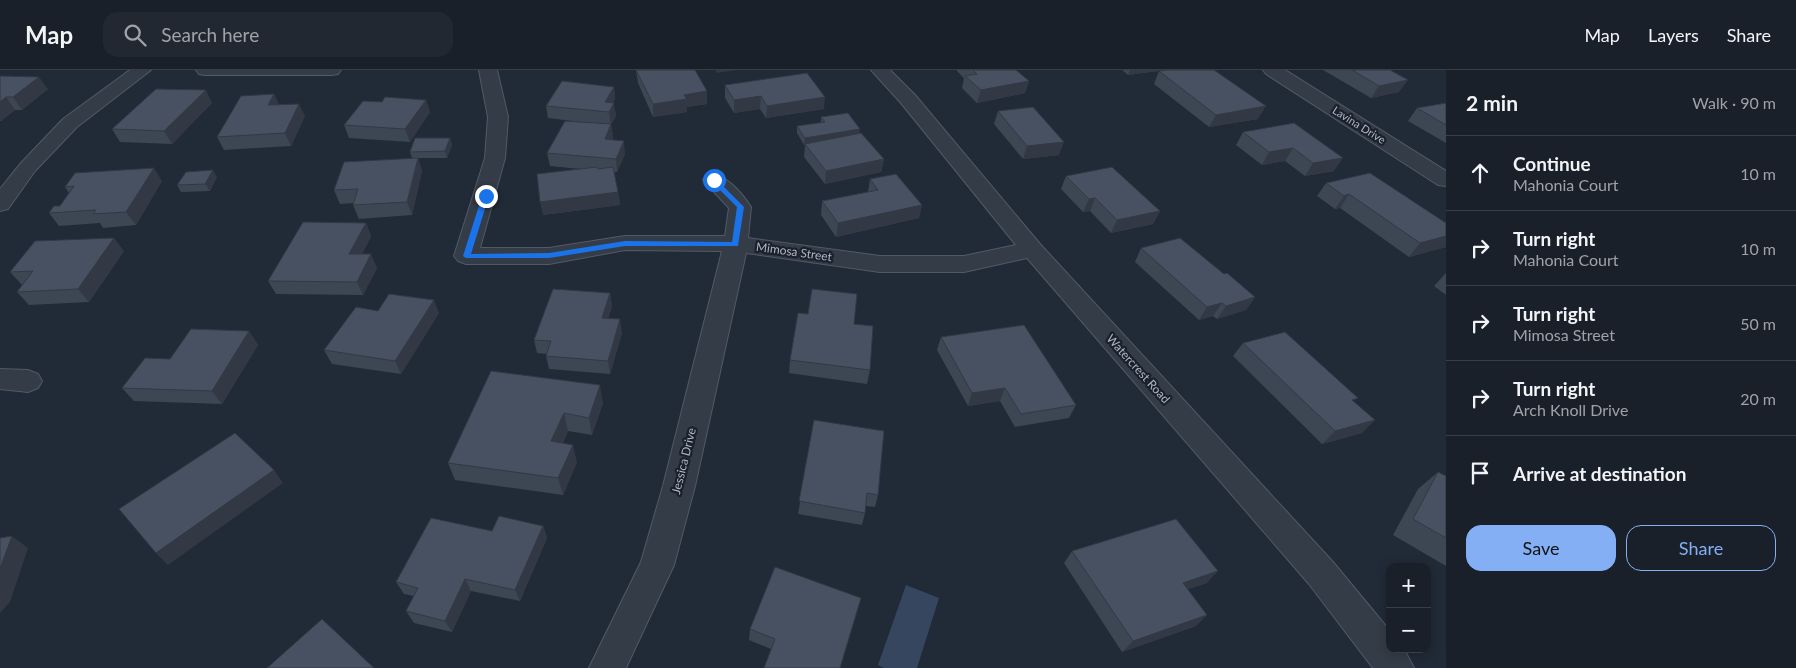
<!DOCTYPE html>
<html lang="en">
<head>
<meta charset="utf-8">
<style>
	body { margin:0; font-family:Lato,sans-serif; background:#222831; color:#f1f3f6 }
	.controls { position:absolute; right:15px; bottom:15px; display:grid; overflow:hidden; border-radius:10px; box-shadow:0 2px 12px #0003 }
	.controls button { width:45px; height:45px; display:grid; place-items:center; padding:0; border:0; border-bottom:1px solid #373e46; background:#192029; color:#f1f3f6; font:25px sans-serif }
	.stop { position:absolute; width:15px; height:15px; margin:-11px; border:4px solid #1a73e8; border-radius:50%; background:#fff }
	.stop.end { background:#1a73e8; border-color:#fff; box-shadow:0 1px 5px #0008 }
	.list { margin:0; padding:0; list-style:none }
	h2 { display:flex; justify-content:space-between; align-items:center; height:65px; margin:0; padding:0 20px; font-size:21px }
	h2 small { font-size:16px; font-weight:400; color:#9fa3a8 }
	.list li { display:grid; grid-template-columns:32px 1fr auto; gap:15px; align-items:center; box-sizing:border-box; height:75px; padding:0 20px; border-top:1px solid #373e46 }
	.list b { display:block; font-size:19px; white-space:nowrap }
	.list p { margin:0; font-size:16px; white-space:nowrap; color:#9fa3a8 }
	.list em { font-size:16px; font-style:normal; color:#9fa3a8 }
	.actions { display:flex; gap:10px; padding:15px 20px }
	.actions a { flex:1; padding:11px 0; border:1px solid #84aff4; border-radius:15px; text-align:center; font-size:18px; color:#84aff4 }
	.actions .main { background:#84aff4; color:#111 }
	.icon { flex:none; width:28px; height:28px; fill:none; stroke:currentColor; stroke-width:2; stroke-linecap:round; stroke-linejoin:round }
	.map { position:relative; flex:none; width:1446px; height:598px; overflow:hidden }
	header { display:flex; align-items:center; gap:30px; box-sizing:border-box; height:70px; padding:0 25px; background:#192029; border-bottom:1px solid #373e46 }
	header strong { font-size:24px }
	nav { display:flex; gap:28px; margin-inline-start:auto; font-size:18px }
	.search { width:350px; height:45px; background:#222831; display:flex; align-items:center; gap:12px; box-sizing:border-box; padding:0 18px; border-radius:15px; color:#9fa3a8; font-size:19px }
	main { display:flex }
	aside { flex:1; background:#192029 }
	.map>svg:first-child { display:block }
	.water { fill:#35465e }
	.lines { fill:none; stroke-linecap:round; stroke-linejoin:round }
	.street-casing { stroke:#525a65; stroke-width:2 }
	.street { fill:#343c47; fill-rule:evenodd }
	.wall { fill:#3d4653 }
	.shaded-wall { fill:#323944 }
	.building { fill:#475161; stroke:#323944 }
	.route { fill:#1a73e8 }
	.labels { text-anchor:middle; stroke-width:4.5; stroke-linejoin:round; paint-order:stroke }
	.far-street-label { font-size:11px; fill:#afb7c4; stroke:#1a212c }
	.street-label { font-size:12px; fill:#afb7c4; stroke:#1a212c }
</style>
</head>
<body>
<header>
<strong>Map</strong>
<div class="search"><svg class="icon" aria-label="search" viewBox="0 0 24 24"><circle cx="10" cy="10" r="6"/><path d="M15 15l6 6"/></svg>Search here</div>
<nav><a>Map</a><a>Layers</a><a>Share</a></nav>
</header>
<main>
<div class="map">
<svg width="1446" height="598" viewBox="0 0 1446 598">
	<rect width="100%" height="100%" fill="#212a37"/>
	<path class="water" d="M906,515L939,528L917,598H884L878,595Z"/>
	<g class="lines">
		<g class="street-casing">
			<path id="street" d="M130,0H151L77,57L35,101L8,139L0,141V119L21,93L63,49Z
				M196,0H341L338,4L332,5H205L199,4Z
				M479,0H497L508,47L505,88L480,178H549L625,166H725L729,138L703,110L706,105C724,101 742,123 751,137L748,168L880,186H964L1016,175L901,33L871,0H890L915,25L1040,174L1333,492L1390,561V579H1404L1414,598H1373L1309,514L1027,188L964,202H880L746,183L695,416L674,495L626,598H589L641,492L663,416L722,181L625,180L549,194H466L458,191L454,186L485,88L488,47Z
				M1263,0H1285L1446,101V116L1438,115L1266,4Z
				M0,299L28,300L38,304L42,311L38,318L28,322L0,319Z"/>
		</g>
		<use href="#street" class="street"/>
	</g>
	<path class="wall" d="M636,0L707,34L687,37V42L653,47L638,13Z
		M957,0H1016L1029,11L1025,23L977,33L962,18L964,8L957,1Z
		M1122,0H1166L1128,5Z
		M1323,0H1390L1399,22L1371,28Z
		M1159,1L1258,49L1209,57L1154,14Z
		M0,6L48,19L22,40H15L1,51H0Z
		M725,15L824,39L766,48L760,39L734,43L725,28Z
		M614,17L615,29L613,33L616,46L611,54L613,67L612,70L625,84L617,102H614L618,122L620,135L543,145L580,99L550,96L547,83L588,53L548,48L546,36Z
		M274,24L279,35L305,46L291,76L224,80L217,67Z
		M426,30L430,42L410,72L349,68L344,55L382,32Z
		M212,33L172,74L120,72L112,59Z
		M1446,33V73L1408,51L1417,38Z
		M998,41L1059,85L1023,89L994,54Z
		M821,47L859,63L884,89L881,102L825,114L804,87L805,75H804L797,63V56L821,53Z
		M1294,53L1334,101L1305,106L1285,91L1262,95L1236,75L1243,62Z
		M450,68L452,75L447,88H418L422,101L412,145L359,149L353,135L354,133L340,134L334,120L412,88L410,82Z
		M1066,106L1160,141L1153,154L1111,163L1090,141L1083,142L1061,119Z
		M217,107L210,121L181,122L177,115Z
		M870,109L922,135L919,148L836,167L821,145L822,131L868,122Z
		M162,111L136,155L103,158L100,153L59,156L49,143L60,136L69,123L65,117Z
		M1326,113L1446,153V177L1409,187L1340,138L1335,139L1317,126Z
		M366,153L371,166L362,184L377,198L363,225L276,224L268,211Z
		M1141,178L1224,204L1255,227L1246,240L1217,249L1213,246L1199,250L1135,192Z
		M124,181L89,232L29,235L17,222L22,215L10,202Z
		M1446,203V225L1434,216Z
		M610,223L612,237L608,248L622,263L610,304L549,299L546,286L547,284L537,283L534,270Z
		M378,241L439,243L401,304L332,294L324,280Z
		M854,254L870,300L867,314L789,303L790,290Z
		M249,261L258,275L222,334L134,331L122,318L170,289Z
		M941,267L1076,335L1069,348L1015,357L1000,331L968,336L937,280Z
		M1243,273L1355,332L1362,363L1322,374L1233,286Z
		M491,301L603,333L592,365L568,361L563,373L577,392L563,425L455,410L448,393Z
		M814,350L878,425L875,437L866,436L865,443L862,455L798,444Z
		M1438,402L1446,406V496L1393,465L1418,419Z
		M543,456L547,468L520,531L471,521L452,562L414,553L406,541L414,526L404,524L396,512L492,461Z
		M1072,481L1207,513L1188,519L1196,556L1122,582L1064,493Z
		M861,528L771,579L749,570L750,559Z"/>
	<path class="shaded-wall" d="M716,0H737L716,3Z
		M1130,0H1166L1128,5Z
		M39,7L48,19L22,40L13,27Z
		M1408,10L1399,22L1371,28L1379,16Z
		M1029,11L1025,23L977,33L981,20Z
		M614,17L615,29L608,42L605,32Z
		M206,20L212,33L172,74L164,61Z
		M707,21V34L687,37V42L653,47V34L684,25Z
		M274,24L280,37L268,35Z
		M761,26L760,39L734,43V30Z
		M6,27L15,40L1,51L0,50V32Z
		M825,27L824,39L766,48L767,36Z
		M426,30L430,42L410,72L405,59Z
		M614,33L616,46L611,55L609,42Z
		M299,34L305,46L291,76L285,63Z
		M1266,36L1258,49L1209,57L1216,45Z
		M611,54L613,67L606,82L605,69Z
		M860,59L859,66L804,75L805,68Z
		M450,68L452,75L447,88L445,81Z
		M624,71L625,84L617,102L616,89Z
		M1064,72L1059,85L1023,89L1027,76Z
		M1293,78L1285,91L1262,95L1269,82Z
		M418,88L422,101L412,145L407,132Z
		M1343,88L1334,101L1305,106L1313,93Z
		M884,89L881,102L825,114L826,101Z
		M154,98L162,111L136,155L126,142Z
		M213,100L217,107L210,121L205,114Z
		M618,122L620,135L543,145L540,132Z
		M1349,124L1340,138L1335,139L1344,126Z
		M1095,128L1090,141L1083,142L1089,129Z
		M922,135L919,148L836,167L838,153Z
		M1160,141L1153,154L1111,163L1117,150Z
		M366,153L371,166L355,198L349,184Z
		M1446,166V177L1409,187L1420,173Z
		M114,168L124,181L89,232L78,219Z
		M371,184L377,198L363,225L357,212Z
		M610,223L612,237L604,261L602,248Z
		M1255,227L1246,240L1217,249L1226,236Z
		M434,230L439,243L401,304L395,291Z
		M1222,233L1213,246L1199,250L1207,237Z
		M620,249L622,263L610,304L608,291Z
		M249,261L258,275L222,334L212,321Z
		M600,315L603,333L592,365L589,348Z
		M1005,318L1000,331L968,336L972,323Z
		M564,343L568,361L556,388L551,371Z
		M1375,350L1362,363L1322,374L1335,361Z
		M573,375L577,392L563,425L558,408Z
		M274,400L283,413L168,495L156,483Z
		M543,456L547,468L520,531L515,520Z
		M12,466L28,478L10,532L0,543V499Z
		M1218,501L1207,513L1173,524L1183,513Z
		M465,509L471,521L452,562L445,551Z
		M1207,545L1196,556L1122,582L1133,571Z"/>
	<path class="building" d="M636,0H695L707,21L684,25L687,29L653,34Z
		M973,0H1016L1029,11L981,20L965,6L977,4Z
		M1167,0H1214L1266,36L1216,45L1159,1Z
		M1352,0H1390L1408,10L1379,16Z
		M807,3L825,27L767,36L761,26L734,30L725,15Z
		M0,6L39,7L13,27H6L0,32Z
		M562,11L614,17L605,32L614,33L609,42L546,36Z
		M156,19L206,20L164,61L112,59Z
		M274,24L268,35L299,34L285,63L217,67L241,26Z
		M385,27L426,30L405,59L344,55L363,31L382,32Z
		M1446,33V55L1417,38Z
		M1033,37L1064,72L1027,76L998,41Z
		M848,43L860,59L805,68L797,56L825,52L821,47Z
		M565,51L611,54L605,69L624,71L616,89L547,83Z
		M1294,53L1343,88L1313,93L1293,78L1269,82L1243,62Z
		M861,63L884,89L826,101L805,74Z
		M415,68H450L445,81L410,82Z
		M418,88L407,132L353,135L358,119L334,120L344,92Z
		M597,97L598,99L613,97L618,122L540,132L537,104Z
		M1112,97L1160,141L1117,150L1095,128L1089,129L1066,106Z
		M154,98L126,142L93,144L96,140L49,143L54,136H60L74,116L65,117L75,103Z
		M213,100L205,114L177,115L186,102Z
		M1370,103L1446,153V166L1420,173L1349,124L1344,126L1326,113Z
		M896,104L922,135L838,153L822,131L878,120L870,109Z
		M303,152L366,153L349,184H371L357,212L268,211Z
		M114,168L78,219L17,222L33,201L10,202L35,171Z
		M1180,168L1224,204L1227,203L1255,227L1226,236L1222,233L1207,237L1141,178Z
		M553,219L610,223L602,248L620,249L608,291L546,286L551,271L534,270Z
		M812,219L857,224L854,254L873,256L870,300L790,290L798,243L808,244Z
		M389,224L434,230L395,291L324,280L356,237L378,241Z
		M1024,255L1076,335L1021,344L1005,318L972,323L941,267Z
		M191,259L249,261L212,321L122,318L145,288L170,289Z
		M1285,262L1358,328L1352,330L1375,350L1335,361L1243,273Z
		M491,301L600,315L589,348L564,343L551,371L573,375L558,408L448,393Z
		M814,350L884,361L878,425L867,423L865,443L799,431Z
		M235,363L274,400L156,483L119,439Z
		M1438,402L1446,406V468L1413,449Z
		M499,446L543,456L515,520L465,509L445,551L406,541L418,518L396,512L431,448L492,461Z
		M1176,449L1218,501L1183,513L1207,545L1133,571L1072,481Z
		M12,466L0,499V468Z
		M775,497L861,528L840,598H764L775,569L750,559Z
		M322,549L374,598H267Z"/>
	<path class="route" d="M711,109H716L744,137L738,176H625L549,188H466L463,186L482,126L486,124L489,126L471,184L549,183L625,171L732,172L737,137L711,111Z"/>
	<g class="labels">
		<g class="far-street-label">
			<text transform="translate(1359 55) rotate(32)" y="4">Lavina Drive</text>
		</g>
		<g class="street-label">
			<text transform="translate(794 182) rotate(8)" y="4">Mimosa Street</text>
			<text transform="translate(1138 299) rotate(48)" y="4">Watercrest Road</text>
			<text transform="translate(684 391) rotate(-76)" y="4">Jessica Drive</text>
		</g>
	</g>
</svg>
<div class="controls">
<button>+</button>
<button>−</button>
</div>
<div class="stop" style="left:714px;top:110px"></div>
<div class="stop end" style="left:486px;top:126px"></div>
</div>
<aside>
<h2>2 min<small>Walk · 90 m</small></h2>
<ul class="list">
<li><svg class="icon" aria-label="ahead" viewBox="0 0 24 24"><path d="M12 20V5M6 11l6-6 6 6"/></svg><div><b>Continue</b><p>Mahonia Court</p></div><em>10 m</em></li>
<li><svg class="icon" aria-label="right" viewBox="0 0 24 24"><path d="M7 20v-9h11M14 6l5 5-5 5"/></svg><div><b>Turn right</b><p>Mahonia Court</p></div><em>10 m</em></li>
<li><svg class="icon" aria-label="right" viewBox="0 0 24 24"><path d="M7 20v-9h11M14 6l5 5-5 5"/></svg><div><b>Turn right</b><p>Mimosa Street</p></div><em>50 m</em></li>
<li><svg class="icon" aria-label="right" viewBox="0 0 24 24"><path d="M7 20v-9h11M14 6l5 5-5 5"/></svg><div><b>Turn right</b><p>Arch Knoll Drive</p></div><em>20 m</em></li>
<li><svg class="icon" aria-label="arrive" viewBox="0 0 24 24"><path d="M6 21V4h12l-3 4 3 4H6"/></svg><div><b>Arrive at destination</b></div></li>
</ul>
<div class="actions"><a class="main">Save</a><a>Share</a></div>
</aside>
</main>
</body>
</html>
